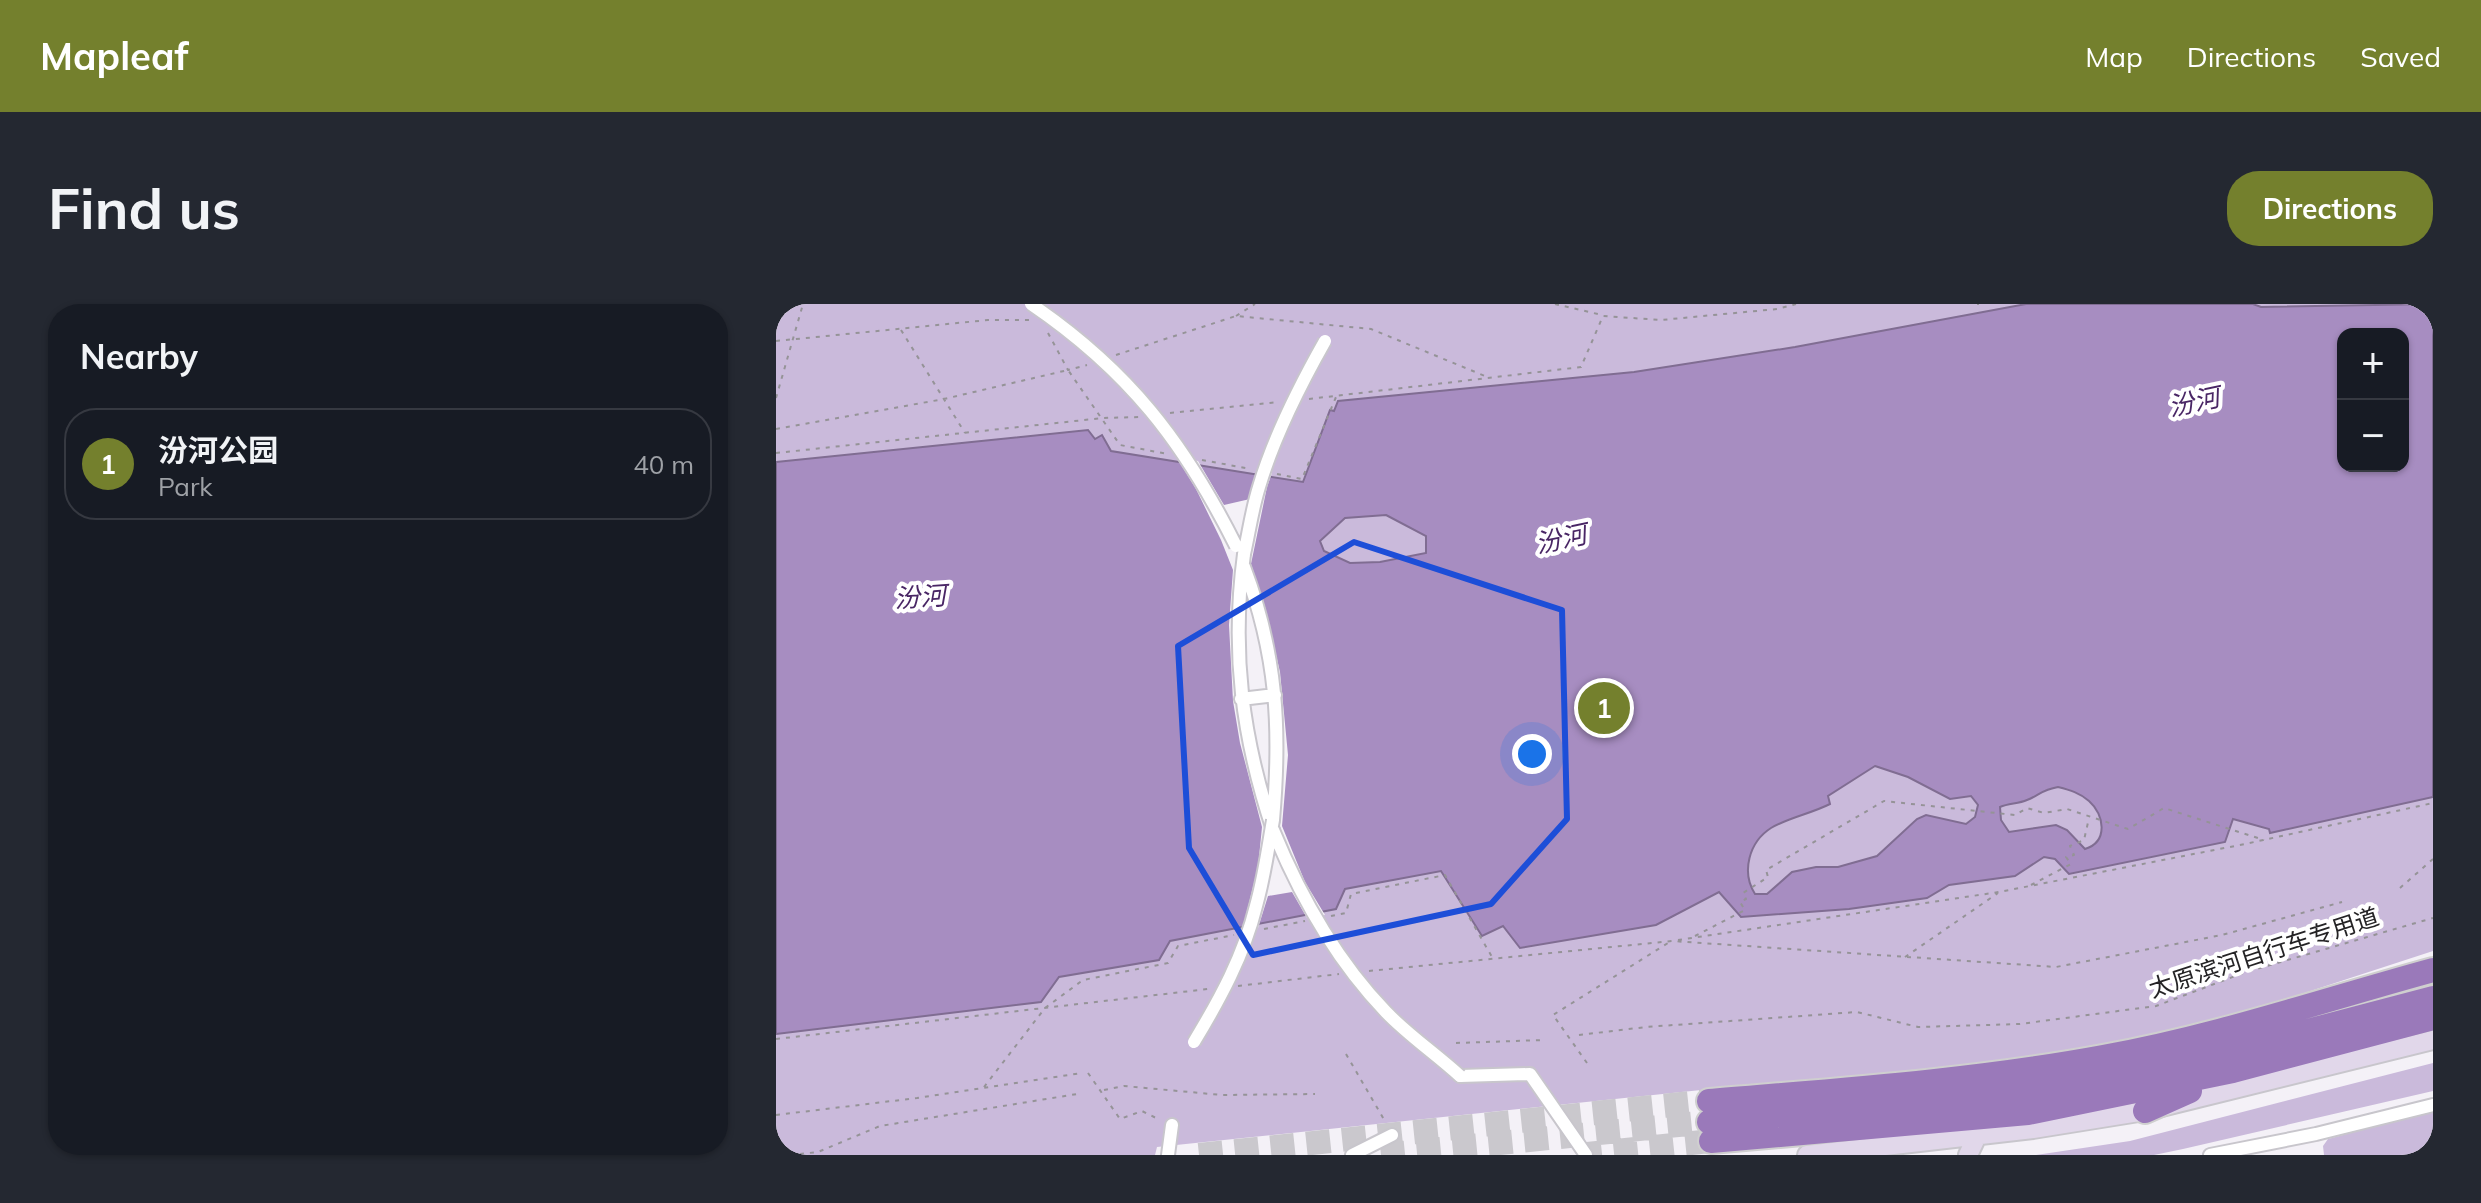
<!DOCTYPE html>
<html lang="en">
<head>
<meta charset="utf-8">
<style>
	body { margin:0; font-family:Mulish,"Noto Sans SC",sans-serif; background:#242831; color:#f1f3f6 }
	.controls { position:absolute; right:24px; top:24px; display:grid; overflow:hidden; border-radius:16px; box-shadow:0 2px 6px #0004 }
	.controls button { width:72px; height:72px; display:grid; place-items:center; padding:0; border:0; border-bottom:2px solid #363941; background:#171b24; color:#f1f3f6; font:40px sans-serif }
	.you { position:absolute; left:756px; top:450px; width:28px; height:28px; margin:-20px; border:6px solid #fff; border-radius:50%; background:#1a73e8; box-shadow:0 0 0 12px #1a73e833 }
	.badge { display:grid; place-items:center; width:52px; height:52px; border-radius:50%; background:#74802d; color:#fff; font-size:26px; font-weight:700 }
	.pin { position:absolute; translate:-50% -50%; border:4px solid #fff; box-shadow:0 2px 8px #0006 }
	.list { margin:0; padding:0; list-style:none }
	h2 { display:flex; justify-content:space-between; align-items:center; height:104px; margin:0; padding:0 32px; font-size:34px }
	h2 small { font-size:26px; font-weight:400; color:#9ea1a6 }
	.list li { display:grid; grid-template-columns:52px 1fr auto; gap:24px; align-items:center; box-sizing:border-box; height:112px; margin:0 16px 16px; padding:0 16px; border:2px solid #363941; border-radius:32px }
	.list b { display:block; font-size:30px; white-space:nowrap }
	.list p { margin:0; font-size:26px; white-space:nowrap; color:#9ea1a6 }
	.list em { font-size:26px; font-style:normal; color:#9ea1a6 }
	.map { position:relative; flex:none; width:1657px; height:851px; overflow:hidden; border-radius:32px }
	header { display:flex; align-items:center; gap:48px; box-sizing:border-box; height:112px; padding:0 40px; background:#74802d; color:#fff }
	header strong { font-size:38px }
	nav { display:flex; gap:44px; margin-inline-start:auto; font-size:28px }
	.intro { display:flex; align-items:center; justify-content:space-between; box-sizing:border-box; height:192px; padding:0 48px }
	h1 { margin:0; font-size:56px }
	.button { padding:20px 36px; border-radius:32px; background:#74802d; color:#fff; font-size:28px; font-weight:700 }
	main { display:flex; gap:48px; padding:0 48px }
	aside { flex:1; background:#171b24; border-radius:32px; box-shadow:0 2px 6px #0004 }
	.map>svg:first-child { display:block }
	.green { fill:#cabadb; fill-rule:evenodd }
	.water { fill:#a78dc1; stroke:#806d92; stroke-width:2; fill-rule:evenodd }
	.pier { fill:#f4f1f7 }
	.lines { fill:none; stroke-linecap:round; stroke-linejoin:round }
	.highway-tunnel { stroke:#cac8cd; stroke-width:24; stroke-dasharray:24 12; stroke-linecap:butt }
	.street-casing { stroke:#c8c6cc; stroke-width:16 }
	.secondary-casing { stroke:#c8c6cc; stroke-width:22 }
	.highway-casing { stroke:#cfcfcf; stroke-width:28 }
	.path { stroke:#959397; stroke-width:2; stroke-dasharray:4 6; stroke-linecap:butt }
	.street { stroke:#fff; stroke-width:12 }
	.secondary { stroke:#e1d7ea; stroke-width:18 }
	.highway { stroke:#9a79ba; stroke-width:24 }
	.street-bridge-casing { stroke:#c8c6cc; stroke-width:16; stroke-linecap:butt }
	.street-bridge { stroke:#fff; stroke-width:12 }
	.marked { fill:none; stroke:#1d4ed8; stroke-width:6; stroke-linejoin:round }
	.labels { text-anchor:middle; stroke-width:8; stroke-linejoin:round; paint-order:stroke }
	.street-label { font-size:24px; fill:#242325; stroke:#fff }
	.water-label { font-size:26px; font-style:italic; fill:#492665; stroke:#fff }
</style>
</head>
<body>
<header>
<strong>Mapleaf</strong>
<nav><a>Map</a><a>Directions</a><a>Saved</a></nav>
</header>
<div class="intro"><h1>Find us</h1><a class="button">Directions</a></div>
<main>
<aside>
<h2>Nearby<small></small></h2>
<ul class="list">
<li><span class="badge">1</span><div><b>汾河公园</b><p>Park</p></div><em>40 m</em></li>
</ul>
</aside>
<div class="map">
<svg width="1657" height="851" viewBox="0 0 1657 851">
	<rect width="100%" height="100%" fill="#f4f1f7"/>
	<path class="green" d="M0,0H1657V647L1507,696L1367,734L1187,763L992,779L381,843L379,851H0ZM1567,30H1627V162H1567Z
		M1657,759V787L1407,845L1378,851H1260L1354,837Z
		M1657,807V847L1655,851H1548L1547,842L1552,835Z"/>
	<path class="water" d="M1250,0H1477L1485,3L1657,0V493L1494,529L1493,525L1457,515L1449,538L1293,570L1279,555L1268,553L1239,572L1173,581L1151,594L1073,605L965,613L943,588L880,621L744,644L727,622L706,632L665,567L569,585L560,605L394,637L383,656L283,673L265,698L0,730V158L312,126L319,135L326,131L335,147L527,178L554,106L558,107L562,97L858,68L1019,43ZM1567,30H1627V162H1567ZM610,211L650,232V249L604,258L574,259L548,247L544,237L569,214ZM1099,462L1132,473L1174,495L1195,492L1202,501L1199,513L1190,520L1150,511L1141,515L1101,552L1062,563H1040L1016,568L991,590H979C965,568 973,538 995,524C1014,513 1034,510 1054,500L1052,492ZM1282,483C1294,486 1304,489 1313,497C1329,511 1332,538 1309,545L1291,526L1280,521L1233,528L1225,516L1224,503C1233,499 1242,500 1251,496C1264,491 1265,486 1282,483Z"/>
	<path class="pier" d="M401,154L422,157L448,201L474,195L483,167L496,169L491,183L475,260L489,303L504,368L512,451L506,522L529,578L549,611L531,614L516,588L492,592L482,624L466,627L482,563L486,523L464,439L457,397L453,321L457,266L445,236L420,185Z"/>
	<g class="lines">
		<path class="highway-tunnel" d="M423,851L933,797
			M605,851L933,818
			M802,851L935,837"/>
		<g class="street-casing">
			<path id="street" d="M468,250C455,347 466,433 497,526
				M468,263C501,350 505,425 497,516
				M465,395L499,391
				M684,772L754,770L810,851
				M392,851L396,821
				M576,851L616,831
				M1434,851L1540,830L1657,801"/>
		</g>
		<g class="secondary-casing">
			<path id="secondary" d="M1031,851L1257,825L1369,807L1657,736
				M1192,851L1202,830"/>
		</g>
		<g class="highway-casing">
			<path id="highway" d="M933,797C1064,786 1197,777 1327,753C1439,733 1547,696 1657,666
				M1369,807L1414,787
				M933,818L1249,789L1452,748L1657,694
				M935,837L1252,809L1457,767L1657,714"/>
		</g>
		<path class="path" d="M779,0L826,11
			M1201,0H1203
			M460,12L479,0
			M125,26L189,129
			M272,29L292,66L311,61
			M0,37L212,16H254
			M340,51L460,12L595,25L709,72
			M0,94L27,0
			M533,95L805,63L827,12L885,16L1001,5L1020,0
			M394,109L503,98
			M0,125L168,95L292,66L344,141L392,150
			M0,149L327,114L364,113
			M426,156L475,165
			M501,170L526,175L560,93
			M1255,581L1295,560L1290,553L1298,551L1294,542L1308,536L1313,514
			M1624,584L1657,555
			M555,612L570,609L575,590L669,571L716,653
			M488,625L529,617
			M919,632L969,606L964,598L970,595L967,589L992,573L990,566L1108,497L1239,511L1251,504L1268,509L1291,505L1352,525L1388,504L1488,536
			M902,636L1223,588L1469,540L1657,499
			M1129,653L1222,589
			M593,667L896,637L1280,663L1446,631L1566,598
			M462,682L563,670
			M803,731L870,723L1081,708L1142,723L1244,720L1380,702L1470,668L1657,614
			M0,735L432,685
			M680,739L768,736
			M570,750L610,819
			M811,759L777,711L892,639
			M312,769L344,815L366,807L384,816
			M208,783L269,704L307,676L392,659L402,642L458,631
			M328,786L348,782L446,791L539,790
			M0,811L141,794L306,769
			M14,851L42,848L104,822L301,790"/>
		<use href="#street" class="street"/>
		<use href="#secondary" class="secondary"/>
		<use href="#highway" class="highway"/>
		<g class="street-bridge-casing">
			<path id="street-bridge" d="M255,0C352,66 408,138 460,242
				M468,250C473,228 476,205 483,183C498,132 523,83 549,37
				M497,526C524,592 560,656 610,708C632,731 660,750 684,772
				M418,738C444,695 468,651 480,602C488,574 492,545 497,516"/>
		</g>
		<use href="#street-bridge" class="street-bridge"/>
	</g>
	<path class="marked" d="M578,238L786,306L791,515L715,600L477,651L413,544L402,342Z"/>
	<g class="labels">
		<g class="street-label">
			<text transform="translate(1488 649) rotate(-18)" y="8">太原滨河自行车专用道</text>
		</g>
		<g class="water-label">
			<text transform="translate(1418 98) rotate(-12)" y="9">汾河</text>
			<text transform="translate(785 235) rotate(-12)" y="9">汾河</text>
			<text transform="translate(144 293) rotate(-4)" y="9">汾河</text>
		</g>
	</g>
</svg>
<div class="controls">
<button>+</button>
<button>−</button>
</div>
<div class="you"></div>
<div class="pin badge" style="left:828px;top:404px">1</div>
</div>
</main>
</body>
</html>
